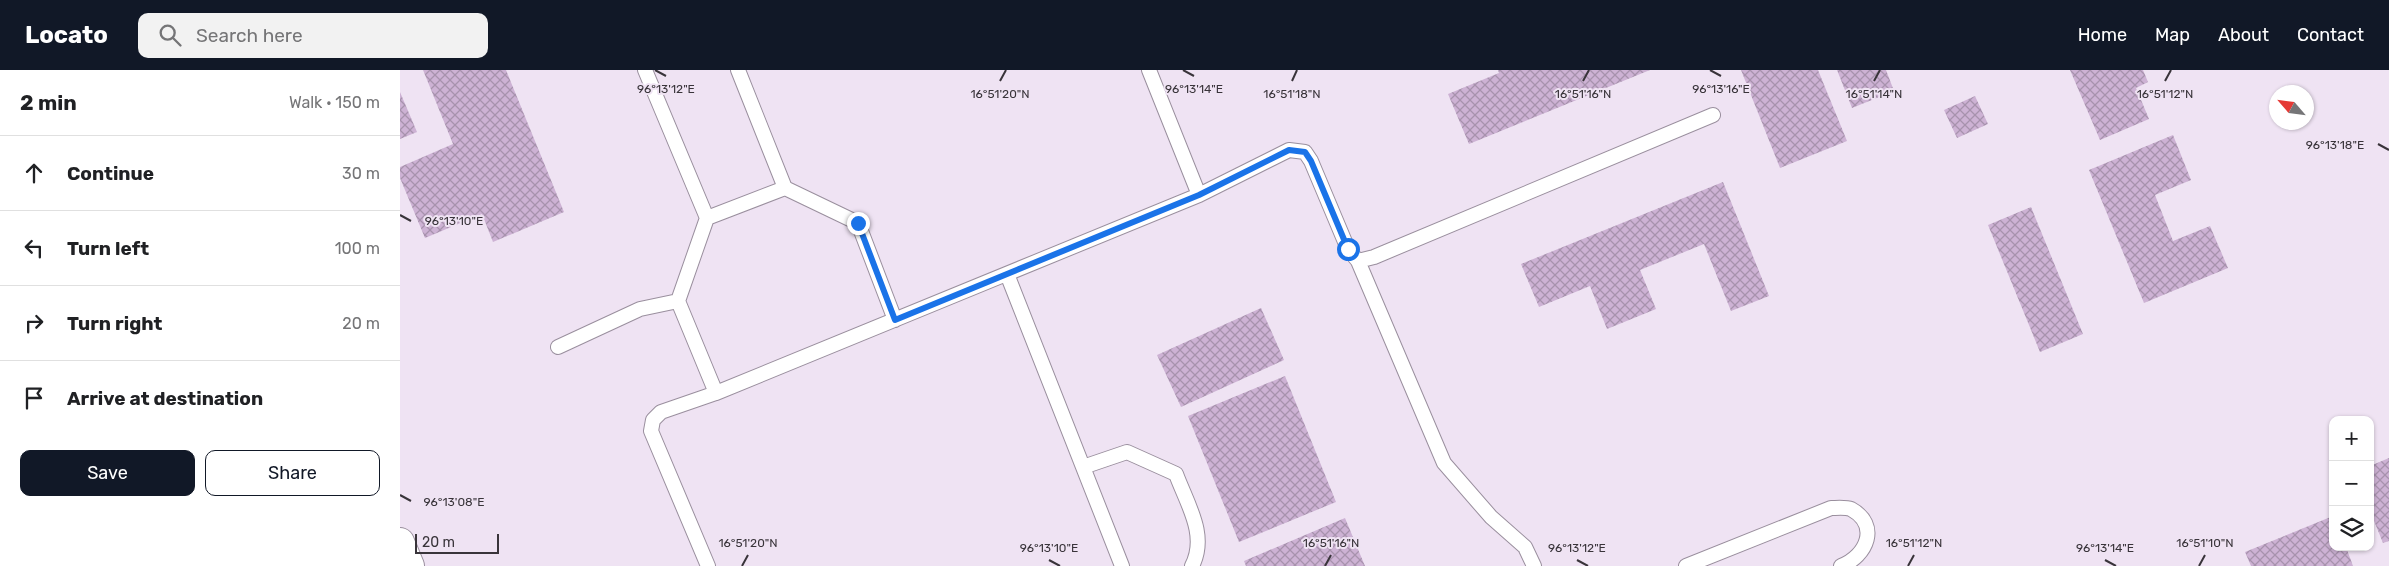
<!DOCTYPE html>
<html lang="en">
<head>
<meta charset="utf-8">
<style>
	body { margin:0; font-family:Rubik,sans-serif; background:#f2f2f2; color:#202124 }
	.controls { position:absolute; right:15px; bottom:15px; display:grid; overflow:hidden; border-radius:10px; box-shadow:0 1px 4px #0004 }
	.controls button { width:45px; height:45px; display:grid; place-items:center; padding:0; border:0; border-bottom:1px solid #e0e0e0; background:#fff; color:#202124; font:25px sans-serif }
	.compass { position:absolute; left:1869px; top:15px; width:45px; height:45px; border-radius:50%; background:#fff; box-shadow:0 1px 4px #0004; rotate:298deg }
	.scale { position:absolute; left:15px; bottom:12px; width:84px; box-sizing:border-box; padding-left:5px; border:2px solid #39343a; border-top:0; font-size:14px; line-height:18px; white-space:nowrap; color:#39343a; -webkit-text-stroke:4px #efe3f3; paint-order:stroke }
	.stop { position:absolute; width:15px; height:15px; margin:-11px; border:4px solid #1a73e8; border-radius:50%; background:#fff }
	.stop.end { background:#1a73e8; border-color:#fff; box-shadow:0 1px 5px #0008 }
	.list { margin:0; padding:0; list-style:none }
	h2 { display:flex; justify-content:space-between; align-items:center; height:65px; margin:0; padding:0 20px; font-size:21px }
	h2 small { font-size:16px; font-weight:400; color:#757577 }
	.list li { display:grid; grid-template-columns:32px 1fr auto; gap:15px; align-items:center; box-sizing:border-box; height:75px; padding:0 20px; border-top:1px solid #e0e0e0 }
	.list b { display:block; font-size:19px; white-space:nowrap }
	.list em { font-size:16px; font-style:normal; color:#757577 }
	.actions { display:flex; gap:10px; padding:15px 20px }
	.actions a { flex:1; padding:11px 0; border:1px solid #111827; border-radius:10px; text-align:center; font-size:18px; color:#111827 }
	.actions .main { background:#111827; color:#fff }
	.icon { flex:none; width:28px; height:28px; fill:none; stroke:currentColor; stroke-width:2; stroke-linecap:round; stroke-linejoin:round }
	.map { position:relative; flex:none; width:1989px; height:496px; overflow:hidden }
	header { display:flex; align-items:center; gap:30px; box-sizing:border-box; height:70px; padding:0 25px; background:#111827; color:#fff }
	header strong { font-size:24px }
	nav { display:flex; gap:28px; margin-inline-start:auto; font-size:18px }
	.search { width:350px; height:45px; background:#f2f2f2; display:flex; align-items:center; gap:12px; box-sizing:border-box; padding:0 18px; border-radius:10px; color:#757577; font-size:19px }
	main { display:flex }
	aside { flex:1; background:#fff }
	.map>svg:first-child { display:block }
	.building { fill:url(#building-cross-hatch) }
	.lines { fill:none; stroke-linecap:round; stroke-linejoin:round }
	.service-casing { stroke:#9a8f9e; stroke-width:16 }
	.minor-casing { stroke:#9a8f9e; stroke-width:30 }
	.service { stroke:#fff; stroke-width:14 }
	.minor { stroke:#fff; stroke-width:28 }
	.route { stroke:#1a73e8; stroke-width:6 }
	.ticks { fill:none; stroke:#39343a; stroke-width:2 }
	.ticks-label { font-size:12px; text-anchor:middle; fill:#39343a; stroke:#efe3f3; stroke-width:4; stroke-linejoin:round; paint-order:stroke }
</style>
</head>
<body>
<header>
<strong>Locato</strong>
<div class="search"><svg class="icon" aria-label="search" viewBox="0 0 24 24"><circle cx="10" cy="10" r="6"/><path d="M15 15l6 6"/></svg>Search here</div>
<nav><a>Home</a><a>Map</a><a>About</a><a>Contact</a></nav>
</header>
<main>
<aside>
<h2>2 min<small>Walk · 150 m</small></h2>
<ul class="list">
<li><svg class="icon" aria-label="ahead" viewBox="0 0 24 24"><path d="M12 20V5M6 11l6-6 6 6"/></svg><div><b>Continue</b></div><em>30 m</em></li>
<li><svg class="icon" aria-label="left" viewBox="0 0 24 24"><path d="M17 20v-9H6M10 6l-5 5 5 5"/></svg><div><b>Turn left</b></div><em>100 m</em></li>
<li><svg class="icon" aria-label="right" viewBox="0 0 24 24"><path d="M7 20v-9h11M14 6l5 5-5 5"/></svg><div><b>Turn right</b></div><em>20 m</em></li>
<li><svg class="icon" aria-label="arrive" viewBox="0 0 24 24"><path d="M6 21V4h12l-3 4 3 4H6"/></svg><div><b>Arrive at destination</b></div></li>
</ul>
<div class="actions"><a class="main">Save</a><a>Share</a></div>
</aside>
<div class="map">
<svg width="1989" height="496" viewBox="0 0 1989 496">
	<defs>
		<pattern id="building-cross-hatch" width="8" height="8" patternUnits="userSpaceOnUse" patternTransform="scale(1.25)"><rect width="8" height="8" fill="#cdb2d4"/><path d="M0 0l8 8M0 8l8-8" fill="none" stroke="#a792ad"/></pattern>
	</defs>
	<rect width="100%" height="100%" fill="#efe3f3"/>
	<path class="building" d="M23,0H106L164,142L93,172L82,144L25,168L0,108V97L53,74Z
		M1098,0H1250L1069,74L1048,24L1099,3Z
		M1341,0H1418L1447,71L1380,98Z
		M1437,0H1486L1494,21L1452,38Z
		M1670,0H1743L1748,12L1736,18L1749,49L1700,70Z
		M0,22L17,62L0,69Z
		M1575,26L1588,54L1557,68L1544,40Z
		M1773,65L1791,110L1755,125L1773,171L1810,156L1828,198L1744,233L1689,100Z
		M1323,112L1369,226L1331,241L1304,174L1240,200L1256,239L1207,259L1190,216L1139,237L1121,194Z
		M1631,137L1683,264L1640,282L1588,155Z
		M861,238L884,290L781,337L757,285Z
		M885,306L936,432L839,472L788,346Z
		M1989,388V471L1983,473L1970,441V396Z
		M1933,446V477H1946L1953,496H1851L1845,482Z
		M945,448L965,496H846L844,491Z"/>
	<g class="lines">
		<g class="service-casing">
			<path id="service" d="M245,0L307,148
				M338,0L385,118
				M749,0L799,125
				M958,191L1044,393L1091,447L1125,477L1134,496
				M607,204L722,496
				M158,277L240,239L278,231
				M316,323L278,231L307,148L385,118L458,153L495,250
				M683,397L727,382L776,404C787,434 808,465 792,496
				M308,496L251,361L253,350L261,342L316,323L799,125L889,80L905,82L911,91L948,179L958,191L974,187L1313,45
				M1286,496L1431,438C1436,438 1446,437 1451,439C1480,455 1467,486 1441,496"/>
		</g>
		<g class="minor-casing">
			<path id="minor" d="M0,472L10,496"/>
		</g>
		<use href="#service" class="service"/>
		<use href="#minor" class="minor"/>
	</g>
	<g class="lines">
		<path class="route" d="M458,153L495,250L799,125L889,80L905,82L911,91L948,179"/>
	</g>
	<path class="ticks" d="M255,0L266,6M783,0L794,6M1310,0L1321,6M600,11L606,0M892,11L897,0M1183,11L1189,0M1474,11L1480,0M1765,11L1771,0M1978,74L1989,80M0,145L11,151M0,425L11,431M649,490L660,496M1177,490L1188,496M1705,490L1716,496M342,496L348,485M925,496L931,485M1508,496L1514,485M1799,496L1805,485"/>
	<g class="ticks-label">
		<text x="266" y="23">96°13'12"E</text>
		<text x="794" y="23">96°13'14"E</text>
		<text x="1321" y="23">96°13'16"E</text>
		<text x="600" y="28">16°51'20"N</text>
		<text x="892" y="28">16°51'18"N</text>
		<text x="1183" y="28">16°51'16"N</text>
		<text x="1474" y="28">16°51'14"N</text>
		<text x="1765" y="28">16°51'12"N</text>
		<text x="1935" y="79">96°13'18"E</text>
		<text x="54" y="155">96°13'10"E</text>
		<text x="54" y="436">96°13'08"E</text>
		<text x="348" y="477">16°51'20"N</text>
		<text x="931" y="477">16°51'16"N</text>
		<text x="1514" y="477">16°51'12"N</text>
		<text x="1805" y="477">16°51'10"N</text>
		<text x="649" y="482">96°13'10"E</text>
		<text x="1177" y="482">96°13'12"E</text>
		<text x="1705" y="482">96°13'14"E</text>
	</g>
</svg>
<div class="controls">
<button>+</button>
<button>−</button>
<button><svg class="icon" aria-label="layers" viewBox="0 0 24 24"><path d="M12 4l9 5-9 5-9-5zM3 14l9 5 9-5"/></svg></button>
</div>
<svg class="compass" viewBox="-18 -18 36 36"><path d="M0-13l5 13h-10z" fill="#e53935"/><path d="M0 13l5-13h-10z" fill="#757577"/></svg>
<div class="scale">20 m</div>
<div class="stop" style="left:948px;top:179px"></div>
<div class="stop end" style="left:458px;top:153px"></div>
</div>
</main>
</body>
</html>
